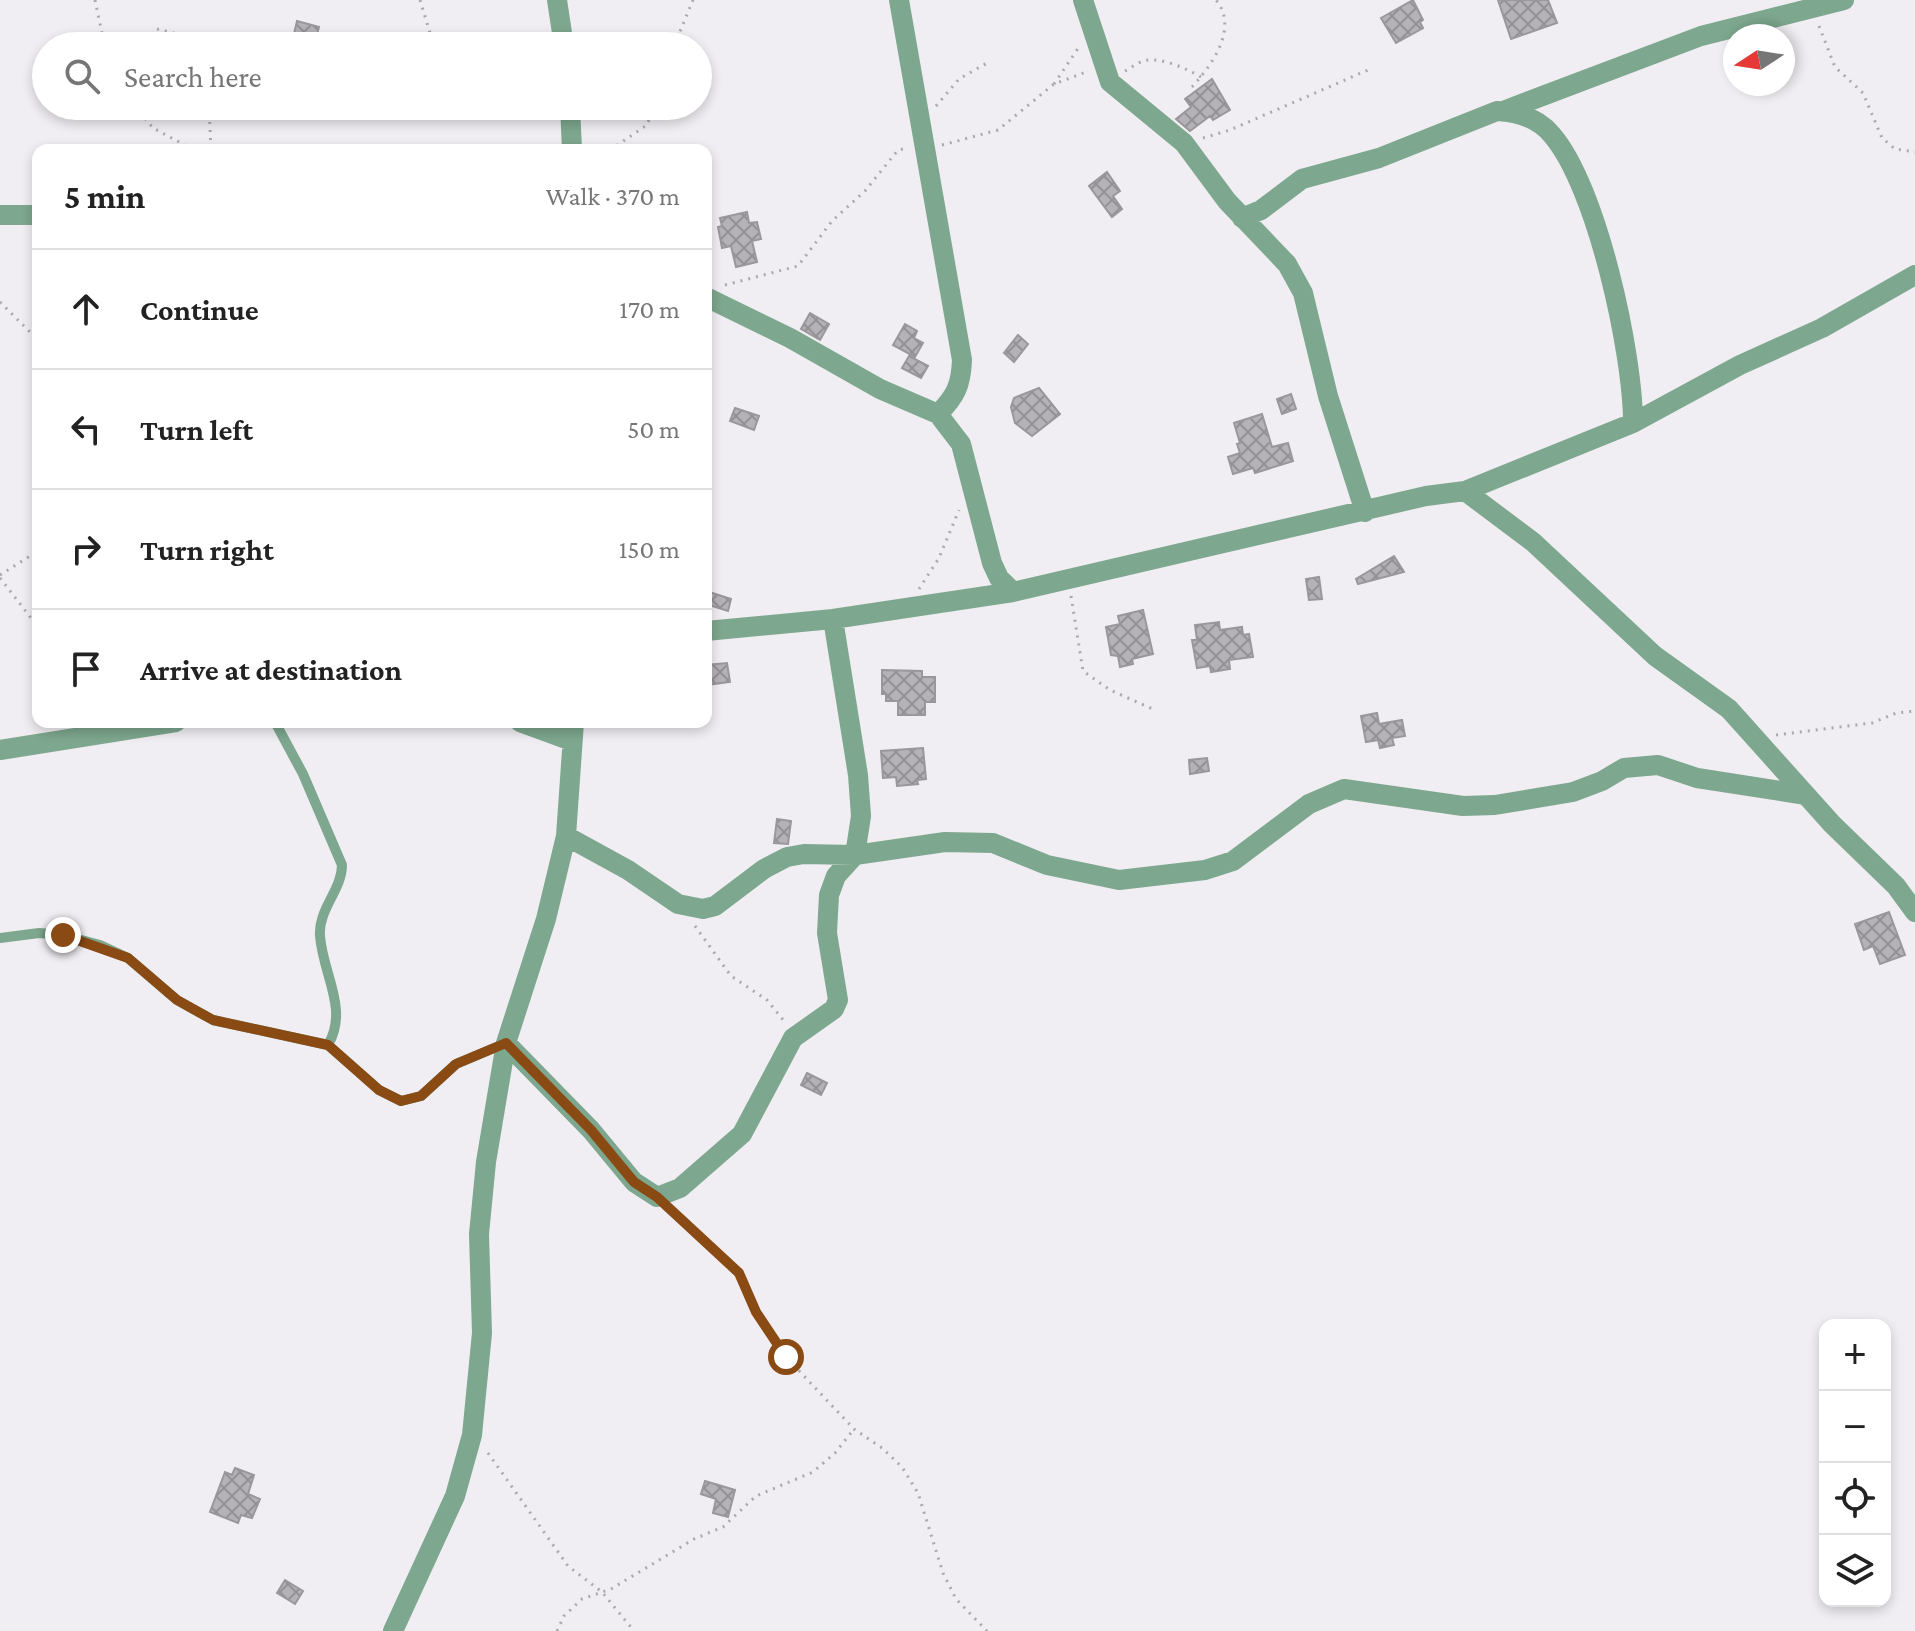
<!DOCTYPE html>
<html lang="en">
<head>
<meta charset="utf-8">
<style>
	body { margin:0; font-family:"Crimson Pro",serif; background:#f6f6f6; color:#222 }
	.controls { position:absolute; right:24px; bottom:24px; display:grid; overflow:hidden; border-radius:16px; box-shadow:0 4px 12px #0003 }
	.controls button { width:72px; height:72px; display:grid; place-items:center; padding:0; border:0; border-bottom:2px solid #e0e0e0; background:#fff; color:#222; font:40px sans-serif }
	.compass { position:absolute; left:1723px; top:24px; width:72px; height:72px; border-radius:50%; background:#fff; box-shadow:0 4px 12px #0003; rotate:258deg }
	.stop { position:absolute; width:24px; height:24px; margin:-18px; border:6px solid #8a4a13; border-radius:50%; background:#fff }
	.stop.end { background:#8a4a13; border-color:#fff; box-shadow:0 2px 8px #0008 }
	.list { margin:0; padding:0; list-style:none }
	h2 { display:flex; justify-content:space-between; align-items:center; height:104px; margin:0; padding:0 32px; font-size:34px }
	h2 small { font-size:26px; font-weight:400; color:#767676 }
	.list li { display:grid; grid-template-columns:52px 1fr auto; gap:24px; align-items:center; box-sizing:border-box; height:120px; padding:0 32px; border-top:2px solid #e0e0e0 }
	.list b { display:block; font-size:30px; white-space:nowrap }
	.list em { font-size:26px; font-style:normal; color:#767676 }
	.icon { flex:none; width:44px; height:44px; fill:none; stroke:currentColor; stroke-width:2; stroke-linecap:round; stroke-linejoin:round }
	.map { position:relative; flex:none; width:1915px; height:1631px; overflow:hidden }
	.search { position:absolute; background:#fff; box-shadow:0 4px 12px #0003; left:32px; top:32px; width:680px; height:88px; display:flex; align-items:center; gap:20px; box-sizing:border-box; padding:0 28px; border-radius:44px; color:#767676; font-size:30px }
	.panel { position:absolute; background:#fff; box-shadow:0 4px 12px #0003; left:32px; top:144px; width:680px; height:584px; border-radius:16px }
	.map>svg:first-child { display:block }
	.building { fill:url(#building-cross-hatch); stroke:#99979b; stroke-width:2 }
	.lines { fill:none; stroke-linecap:round; stroke-linejoin:round }
	.path { stroke:#aaa8ab; stroke-width:3; stroke-dasharray:2 6; stroke-linecap:butt }
	.lane { stroke:#7da78e; stroke-width:10 }
	.street { stroke:#7da78e; stroke-width:20 }
	.route { stroke:#8a4a13; stroke-width:10 }
</style>
</head>
<body>
<div class="map">
<svg width="1915" height="1631" viewBox="0 0 1915 1631">
	<defs>
		<pattern id="building-cross-hatch" width="8" height="8" patternUnits="userSpaceOnUse" patternTransform="scale(2)"><rect width="8" height="8" fill="#b4b2b6"/><path d="M0 0l8 8M0 8l8-8" fill="none" stroke="#939194"/></pattern>
	</defs>
	<rect width="100%" height="100%" fill="#f0eef2"/>
	<path class="building" d="M1413,0L1423,20L1420,22L1423,28L1396,43L1381,18Z
		M1498,0H1548L1557,23L1511,39Z
		M297,21L319,27L315,43L293,38Z
		M1212,79L1230,110L1213,120L1210,116L1190,131L1176,119L1191,107L1185,99Z
		M1107,172L1120,191L1113,196L1122,209L1112,217L1089,186Z
		M747,212L749,223L757,222L761,239L752,241L757,262L736,267L731,246L722,248L718,227L722,226L720,218Z
		M810,313L829,324L820,340L801,329Z
		M905,324L917,331L914,338L923,343L915,357L893,345Z
		M1018,335L1028,344L1014,362L1004,353Z
		M909,356L928,366L921,378L902,368Z
		M1039,388L1060,414L1032,436L1015,423L1011,407L1014,398Z
		M1291,394L1296,409L1282,414L1277,399Z
		M735,408L759,416L754,430L730,421Z
		M1262,414L1272,447L1288,443L1293,461L1255,473L1253,468L1233,474L1228,457L1240,453L1237,444L1240,443L1234,423Z
		M1394,556L1404,572L1358,584L1356,579Z
		M1319,577L1322,599L1309,600L1306,579Z
		M706,591L731,599L728,611L706,604Z
		M1143,610L1153,654L1132,659L1133,664L1120,667L1118,656L1111,655L1106,627L1120,624L1118,616Z
		M1219,622L1220,630L1242,627L1243,635L1249,634L1253,657L1229,660L1230,669L1211,672L1210,666L1197,668L1192,640H1197L1195,625Z
		M727,663L730,682L706,685V665Z
		M882,670L922,671V677H935V702H925V715H898V701H886V694H882Z
		M1377,713L1379,724L1402,720L1405,736L1392,738L1394,745L1380,748L1378,740L1366,742L1361,716Z
		M923,748L926,779L917,780L918,784L897,786L896,777L883,778L881,751Z
		M1207,758L1209,771L1190,774L1189,760Z
		M777,819L791,821L788,844L774,843Z
		M1889,912L1905,955L1880,964L1873,946L1864,950L1855,924Z
		M807,1073L827,1083L821,1095L801,1085Z
		M235,1468L254,1475L248,1494L260,1499L252,1518L241,1515L238,1523L210,1512L225,1472L232,1475Z
		M705,1481L735,1490L728,1517L713,1513L716,1499L701,1494Z
		M285,1580L303,1591L295,1604L277,1593Z"/>
	<g class="lines">
		<path class="path" d="M95,0L103,38L113,46
			M420,0L434,46
			M1819,26L1835,67L1863,93L1882,138L1895,149L1915,152
			M157,29L178,34L199,46
			M674,46L693,0
			M1125,71C1131,68 1137,63 1143,61C1160,56 1187,69 1201,77
			M1054,84L1079,47
			M1192,87C1212,65 1239,28 1216,0
			M135,106L153,128L194,150
			M206,106L247,113
			M209,106L211,150
			M936,106L959,79L987,63
			M1203,138L1230,130L1368,70
			M942,145L998,130L1054,84L1086,72
			M610,150L647,125L654,106
			M725,285L798,266L832,221L865,191L898,150L908,148
			M0,302L38,340
			M0,575L38,551
			M0,578L38,627
			M919,589L939,558L959,510
			M1071,596L1083,671L1110,690L1155,710
			M1776,735L1872,723L1896,713L1915,711
			M695,926L731,976L767,1000L784,1021
			M671,1210L739,1273L756,1312L786,1357L854,1429L882,1448L902,1467L918,1493L943,1573L956,1599L987,1631
			M488,1453L568,1566L602,1592L634,1631
			M557,1631L564,1616L582,1599L611,1589L694,1539L723,1527L756,1496L813,1472L835,1453L854,1429"/>
		<path class="lane" d="M275,722L303,774L342,865C342,890 318,909 320,936C323,975 349,1009 328,1045
			M0,938L39,933L63,935L100,945L128,958L177,1000L213,1020L328,1045L379,1090L401,1101L421,1096L456,1064L506,1043"/>
		<path class="street" d="M557,0L564,46
			M899,0L962,360C961,385 956,396 938,414
			M1083,0L1110,82L1184,143L1227,201L1287,264L1303,293L1328,396L1365,512
			M570,106L572,150
			M1503,111L1701,36L1844,0
			M0,215H38
			M1242,218L1261,210L1302,179L1379,158L1497,111C1518,112 1538,118 1552,135C1597,187 1633,353 1633,423
			M706,297L790,338L880,389L938,414L961,444L992,563L999,578L1013,592
			M1465,491L1533,542L1655,656L1729,709L1832,824L1896,886L1915,912
			M706,631L833,619L1013,592L1426,496L1465,491L1633,423L1740,365L1822,328L1915,275
			M520,722L572,741
			M0,750L176,722
			M566,836L628,870L678,904L703,909L715,906L764,869L787,857L804,854L855,855L945,842L993,843L1047,865L1119,880L1205,870L1233,861L1309,804L1344,789L1463,806L1495,805L1573,792L1602,781L1624,768L1658,765L1697,778L1806,795
			M506,1043L591,1130L634,1182L657,1197L680,1188L742,1134L793,1038L834,1009L838,1000L827,933L829,895L836,876L855,855L861,816L858,775L833,619
			M393,1631L455,1496L472,1435L482,1333L479,1234L486,1162L506,1043L546,919L566,836L574,722"/>
	</g>
	<g class="lines">
		<path class="route" d="M63,935L128,958L177,1000L213,1020L328,1045L379,1090L401,1101L421,1096L456,1064L506,1043L591,1130L634,1182L657,1197L739,1273L756,1312L786,1357"/>
	</g>
</svg>
<div class="controls">
<button>+</button>
<button>−</button>
<button><svg class="icon" aria-label="locate" viewBox="0 0 24 24"><circle cx="12" cy="12" r="6"/><path d="M12 2v4M12 18v4M2 12h4M18 12h4"/></svg></button>
<button><svg class="icon" aria-label="layers" viewBox="0 0 24 24"><path d="M12 4l9 5-9 5-9-5zM3 14l9 5 9-5"/></svg></button>
</div>
<svg class="compass" viewBox="-18 -18 36 36"><path d="M0-13l5 13h-10z" fill="#e53935"/><path d="M0 13l5-13h-10z" fill="#767676"/></svg>
<div class="stop" style="left:786px;top:1357px"></div>
<div class="stop end" style="left:63px;top:935px"></div>
<div class="search"><svg class="icon" aria-label="search" viewBox="0 0 24 24"><circle cx="10" cy="10" r="6"/><path d="M15 15l6 6"/></svg>Search here</div>
<section class="panel">
<h2>5 min<small>Walk · 370 m</small></h2>
<ul class="list">
<li><svg class="icon" aria-label="ahead" viewBox="0 0 24 24"><path d="M12 20V5M6 11l6-6 6 6"/></svg><div><b>Continue</b></div><em>170 m</em></li>
<li><svg class="icon" aria-label="left" viewBox="0 0 24 24"><path d="M17 20v-9H6M10 6l-5 5 5 5"/></svg><div><b>Turn left</b></div><em>50 m</em></li>
<li><svg class="icon" aria-label="right" viewBox="0 0 24 24"><path d="M7 20v-9h11M14 6l5 5-5 5"/></svg><div><b>Turn right</b></div><em>150 m</em></li>
<li><svg class="icon" aria-label="arrive" viewBox="0 0 24 24"><path d="M6 21V4h12l-3 4 3 4H6"/></svg><div><b>Arrive at destination</b></div></li>
</ul>
</section>
</div>
</body>
</html>
